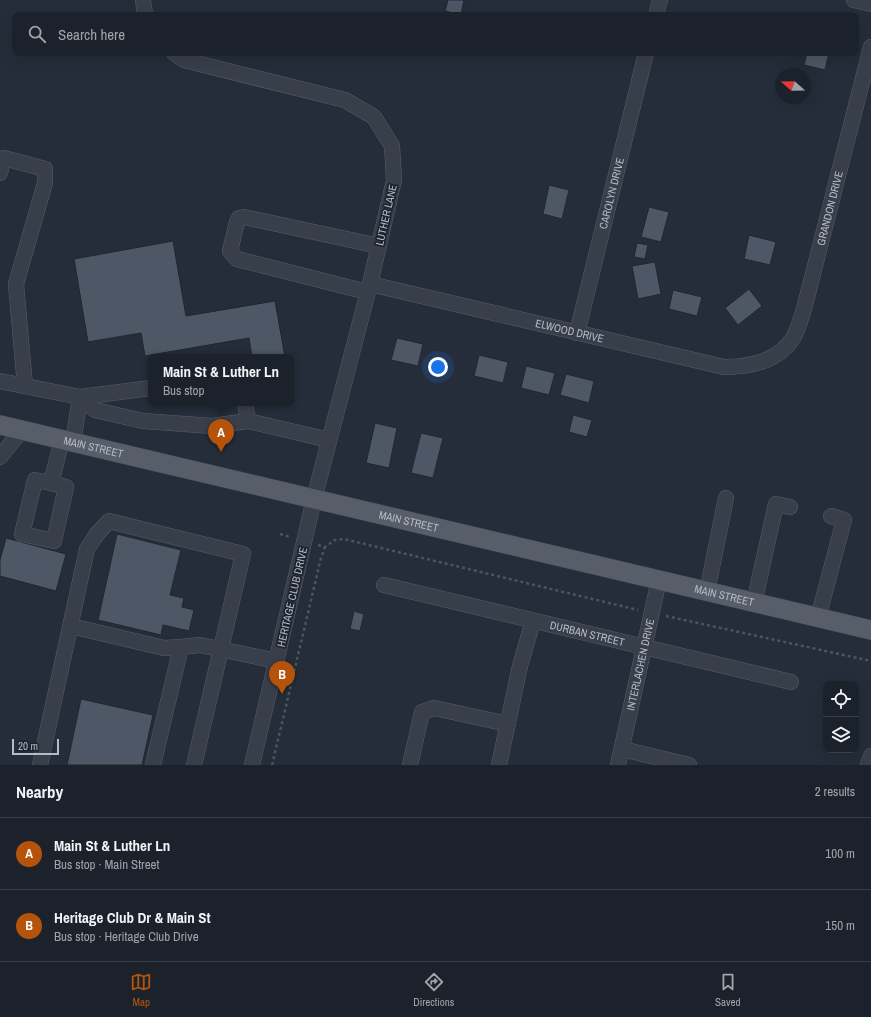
<!DOCTYPE html>
<html lang="en">
<head>
<meta charset="utf-8">
<style>
	body { margin:0; font-family:"Archivo Narrow",sans-serif; background:#252a34; color:#f1f3f6 }
	.controls { position:absolute; right:12px; bottom:12px; display:grid; overflow:hidden; border-radius:8px; box-shadow:0 4px 16px #0002 }
	.controls button { width:36px; height:36px; display:grid; place-items:center; padding:0; border:0; border-bottom:1px solid #3a3f48; background:#1c222c; color:#f1f3f6; font:20px sans-serif }
	.compass { position:absolute; left:775px; top:68px; width:36px; height:36px; border-radius:50%; background:#1c222c; box-shadow:0 4px 16px #0002; rotate:290deg }
	.scale { position:absolute; left:12px; bottom:10px; width:47px; box-sizing:border-box; padding-left:4px; border:2px solid #b4bac6; border-top:0; font-size:11px; line-height:14px; white-space:nowrap; color:#b4bac6; -webkit-text-stroke:3px #1e242f; paint-order:stroke }
	.you { position:absolute; left:438px; top:367px; width:14px; height:14px; margin:-10px; border:3px solid #fff; border-radius:50%; background:#1a73e8; box-shadow:0 0 0 6px #1a73e833 }
	.badge { display:grid; place-items:center; width:26px; height:26px; border-radius:50%; background:#b45309; color:#fff; font-size:13px; font-weight:700 }
	.pin { position:absolute; translate:-50% -33px; filter:drop-shadow(0 1px 2px #0008) }
	.pin::after { content:''; position:absolute; top:21px; width:14px; height:12px; background:inherit; clip-path:polygon(0 0,100% 0,50% 100%) }
	.popup { position:absolute; left:148px; top:354px; width:146px; height:52px; box-sizing:border-box; display:grid; place-content:center; border-radius:8px; background:#1c222c; filter:drop-shadow(0 1px 3px #0005); font-size:13px; white-space:nowrap; color:#a0a4a9 }
	.popup b { font-size:15px; color:#f1f3f6 }
	.popup::after { content:''; position:absolute; left:50%; top:100%; margin-left:-8px; border:8px solid transparent; border-top-color:#1c222c }
	.list { margin:0; padding:0; list-style:none }
	h2 { display:flex; justify-content:space-between; align-items:center; height:52px; margin:0; padding:0 16px; font-size:17px }
	h2 small { font-size:13px; font-weight:400; color:#a0a4a9 }
	.list li { display:grid; grid-template-columns:26px 1fr auto; gap:12px; align-items:center; box-sizing:border-box; height:72px; padding:0 16px; border-top:1px solid #3a3f48 }
	.list b { display:block; font-size:15px; white-space:nowrap }
	.list p { margin:0; font-size:13px; white-space:nowrap; color:#a0a4a9 }
	.list em { font-size:13px; font-style:normal; color:#a0a4a9 }
	.icon { flex:none; width:22px; height:22px; fill:none; stroke:currentColor; stroke-width:2; stroke-linecap:round; stroke-linejoin:round }
	.map { position:relative; flex:none; width:871px; height:765px; overflow:hidden }
	.search { position:absolute; background:#1c222c; box-shadow:0 4px 16px #0002; left:12px; right:12px; top:12px; height:44px; display:flex; align-items:center; gap:10px; box-sizing:border-box; padding:0 14px; border-radius:8px; color:#a0a4a9; font-size:15px }
	.sheet { height:196px; background:#1c222c }
	nav { display:flex; justify-content:space-around; align-items:center; box-sizing:border-box; height:56px; border-top:1px solid #3a3f48; background:#1c222c; font-size:11px; color:#a0a4a9 }
	nav a { display:grid; justify-items:center; gap:2px }
	nav .on { color:#b45309 }
	.map>svg:first-child { display:block }
	.building { fill:#4e5765; stroke:#202631 }
	.lines { fill:none; stroke-linecap:round; stroke-linejoin:round }
	.minor-casing { stroke:#575d68; stroke-width:16 }
	.major-casing { stroke:#424853; stroke-width:20 }
	.path { stroke:#47575a; stroke-width:2.5; stroke-dasharray:3 3; stroke-linecap:butt }
	.minor { stroke:#393f4a; stroke-width:15 }
	.major { stroke:#575e6a; stroke-width:19 }
	.labels { text-anchor:middle; stroke-width:3.5; stroke-linejoin:round; paint-order:stroke }
	.street-label { font-size:11px; fill:#b4bac6; stroke:#1e242f }
</style>
</head>
<body>
<div class="map">
<svg width="871" height="765" viewBox="0 0 871 765">
	<rect width="100%" height="100%" fill="#252d3a"/>
	<path class="building" d="M448,0H464L461,15L445,11Z
		M807,53H829L825,70L804,65Z
		M549,185L569,190L562,219L543,214Z
		M649,207L669,212L661,242L641,237Z
		M749,235L776,242L770,265L744,259Z
		M173,241L186,316L275,301L285,357H252L249,338L145,356L141,333L88,342L74,259Z
		M637,243L648,245L645,259L634,257Z
		M655,262L661,294L638,299L632,266Z
		M749,289L762,306L738,325L725,308Z
		M673,290L702,297L697,316L669,309Z
		M397,338L423,344L418,366L391,360Z
		M479,355L508,362L503,383L474,376Z
		M526,366L555,373L549,395L521,388Z
		M566,374L594,381L589,403L560,395Z
		M573,415L592,420L587,437L569,432Z
		M375,423L397,428L389,468L366,463Z
		M421,433L443,438L433,478L411,473Z
		M117,534L181,550L170,595L184,598L182,607L194,610L189,631L163,625L161,635L98,620Z
		M6,538L66,554L56,591L0,576V560Z
		M354,611L364,614L360,631L350,629Z
		M81,699L153,715L142,765H67Z"/>
	<g class="lines">
		<g class="minor-casing">
			<g id="minor">
				<path d="M143,0L145,15"/>
				<path d="M854,0L871,4"/>
				<path d="M656,15L660,0"/>
				<path d="M174,53L184,60L345,100L374,117L392,146L394,180L370,284L314,499L252,765"/>
				<path d="M0,173L4,158L45,169V183L16,284L25,386"/>
				<path id="s1" d="M370,284L724,367C750,367 778,362 793,338C798,330 801,318 804,309L871,47"/>
				<path d="M367,292L237,259L230,251L237,222L239,218L244,217L379,246"/>
				<path id="s2" d="M577,333L646,53"/>
				<path d="M0,381L80,397L73,443"/>
				<path d="M80,397L95,410L143,421L212,426L248,421"/>
				<path d="M80,397L151,388"/>
				<path d="M245,403L248,421L329,440"/>
				<path d="M0,457L22,430"/>
				<path d="M51,483L35,480L22,534L54,541L66,487L51,483L62,440"/>
				<path id="s3" d="M384,585L791,682"/>
				<path d="M707,592L726,498"/>
				<path d="M754,603L776,504L790,507"/>
				<path d="M818,618L844,520L831,516"/>
				<path d="M71,626L164,648L181,647"/>
				<path d="M622,749L689,765"/>
				<path d="M40,765L87,549L97,534L109,521L243,554L194,765"/>
				<path d="M153,765L181,647L200,645L277,661"/>
				<path d="M410,765L422,712L434,708L508,724"/>
				<path d="M499,765L520,666L533,621"/>
				<path id="s4" d="M618,765L659,580"/>
				<path d="M868,765L871,756"/>
			</g>
		</g>
		<g class="major-casing">
			<g id="major">
				<path id="s5" d="M0,425L871,630"/>
			</g>
		</g>
		<path class="path" d="M280,534L290,537
			M318,545L325,547L335,540L344,539L638,610
			M666,616L871,661
			M272,765L321,558L325,547"/>
		<use href="#minor" class="minor"/>
		<use href="#major" class="major"/>
	</g>
	<g class="labels">
		<g class="street-label">
			<text dy="4" stroke="none"><textPath href="#s2" startOffset="144">CAROLYN DRIVE</textPath></text>
			<text dy="4" stroke="none"><textPath href="#s1" startOffset="577">GRANDON DRIVE</textPath></text>
			<text transform="translate(386 215) rotate(-77)" y="4">LUTHER LANE</text>
			<text dy="4" stroke="none"><textPath href="#s1" startOffset="205">ELWOOD DRIVE</textPath></text>
			<text dy="4" stroke="none"><textPath href="#s5" startOffset="96">MAIN STREET</textPath></text>
			<text dy="4" stroke="none"><textPath href="#s5" startOffset="420">MAIN STREET</textPath></text>
			<text dy="4" stroke="none"><textPath href="#s5" startOffset="744">MAIN STREET</textPath></text>
			<text transform="translate(292 597) rotate(-77)" y="4">HERITAGE CLUB DRIVE</text>
			<text dy="4" stroke="none"><textPath href="#s3" startOffset="209">DURBAN STREET</textPath></text>
			<text dy="4" stroke="none"><textPath href="#s4" startOffset="103">INTERLACHEN DRIVE</textPath></text>
		</g>
	</g>
</svg>
<div class="controls">
<button><svg class="icon" aria-label="locate" viewBox="0 0 24 24"><circle cx="12" cy="12" r="6"/><path d="M12 2v4M12 18v4M2 12h4M18 12h4"/></svg></button>
<button><svg class="icon" aria-label="layers" viewBox="0 0 24 24"><path d="M12 4l9 5-9 5-9-5zM3 14l9 5 9-5"/></svg></button>
</div>
<svg class="compass" viewBox="-18 -18 36 36"><path d="M0-13l5 13h-10z" fill="#e53935"/><path d="M0 13l5-13h-10z" fill="#a0a4a9"/></svg>
<div class="scale">20 m</div>
<div class="you"></div>
<div class="pin badge" style="left:221px;top:452px">A</div>
<div class="popup"><b>Main St &amp; Luther Ln</b>Bus stop</div>
<div class="pin badge" style="left:282px;top:694px">B</div>
<div class="search"><svg class="icon" aria-label="search" viewBox="0 0 24 24"><circle cx="10" cy="10" r="6"/><path d="M15 15l6 6"/></svg>Search here</div>
</div>
<section class="sheet">
<h2>Nearby<small>2 results</small></h2>
<ul class="list">
<li><span class="badge">A</span><div><b>Main St &amp; Luther Ln</b><p>Bus stop · Main Street</p></div><em>100 m</em></li>
<li><span class="badge">B</span><div><b>Heritage Club Dr &amp; Main St</b><p>Bus stop · Heritage Club Drive</p></div><em>150 m</em></li>
</ul>
</section>
<nav>
<a class="on"><svg class="icon" aria-label="map" viewBox="0 0 24 24"><path d="M3 6l6-2 6 2 6-2v14l-6 2-6-2-6 2zM9 4v14M15 6v14"/></svg>Map</a>
<a><svg class="icon" aria-label="directions" viewBox="0 0 24 24"><path d="M12 3l9 9-9 9-9-9zM9 14v-3h6M13 9l2 2-2 2"/></svg>Directions</a>
<a><svg class="icon" aria-label="saved" viewBox="0 0 24 24"><path d="M7 4h10v16l-5-4-5 4z"/></svg>Saved</a>
</nav>
</body>
</html>
